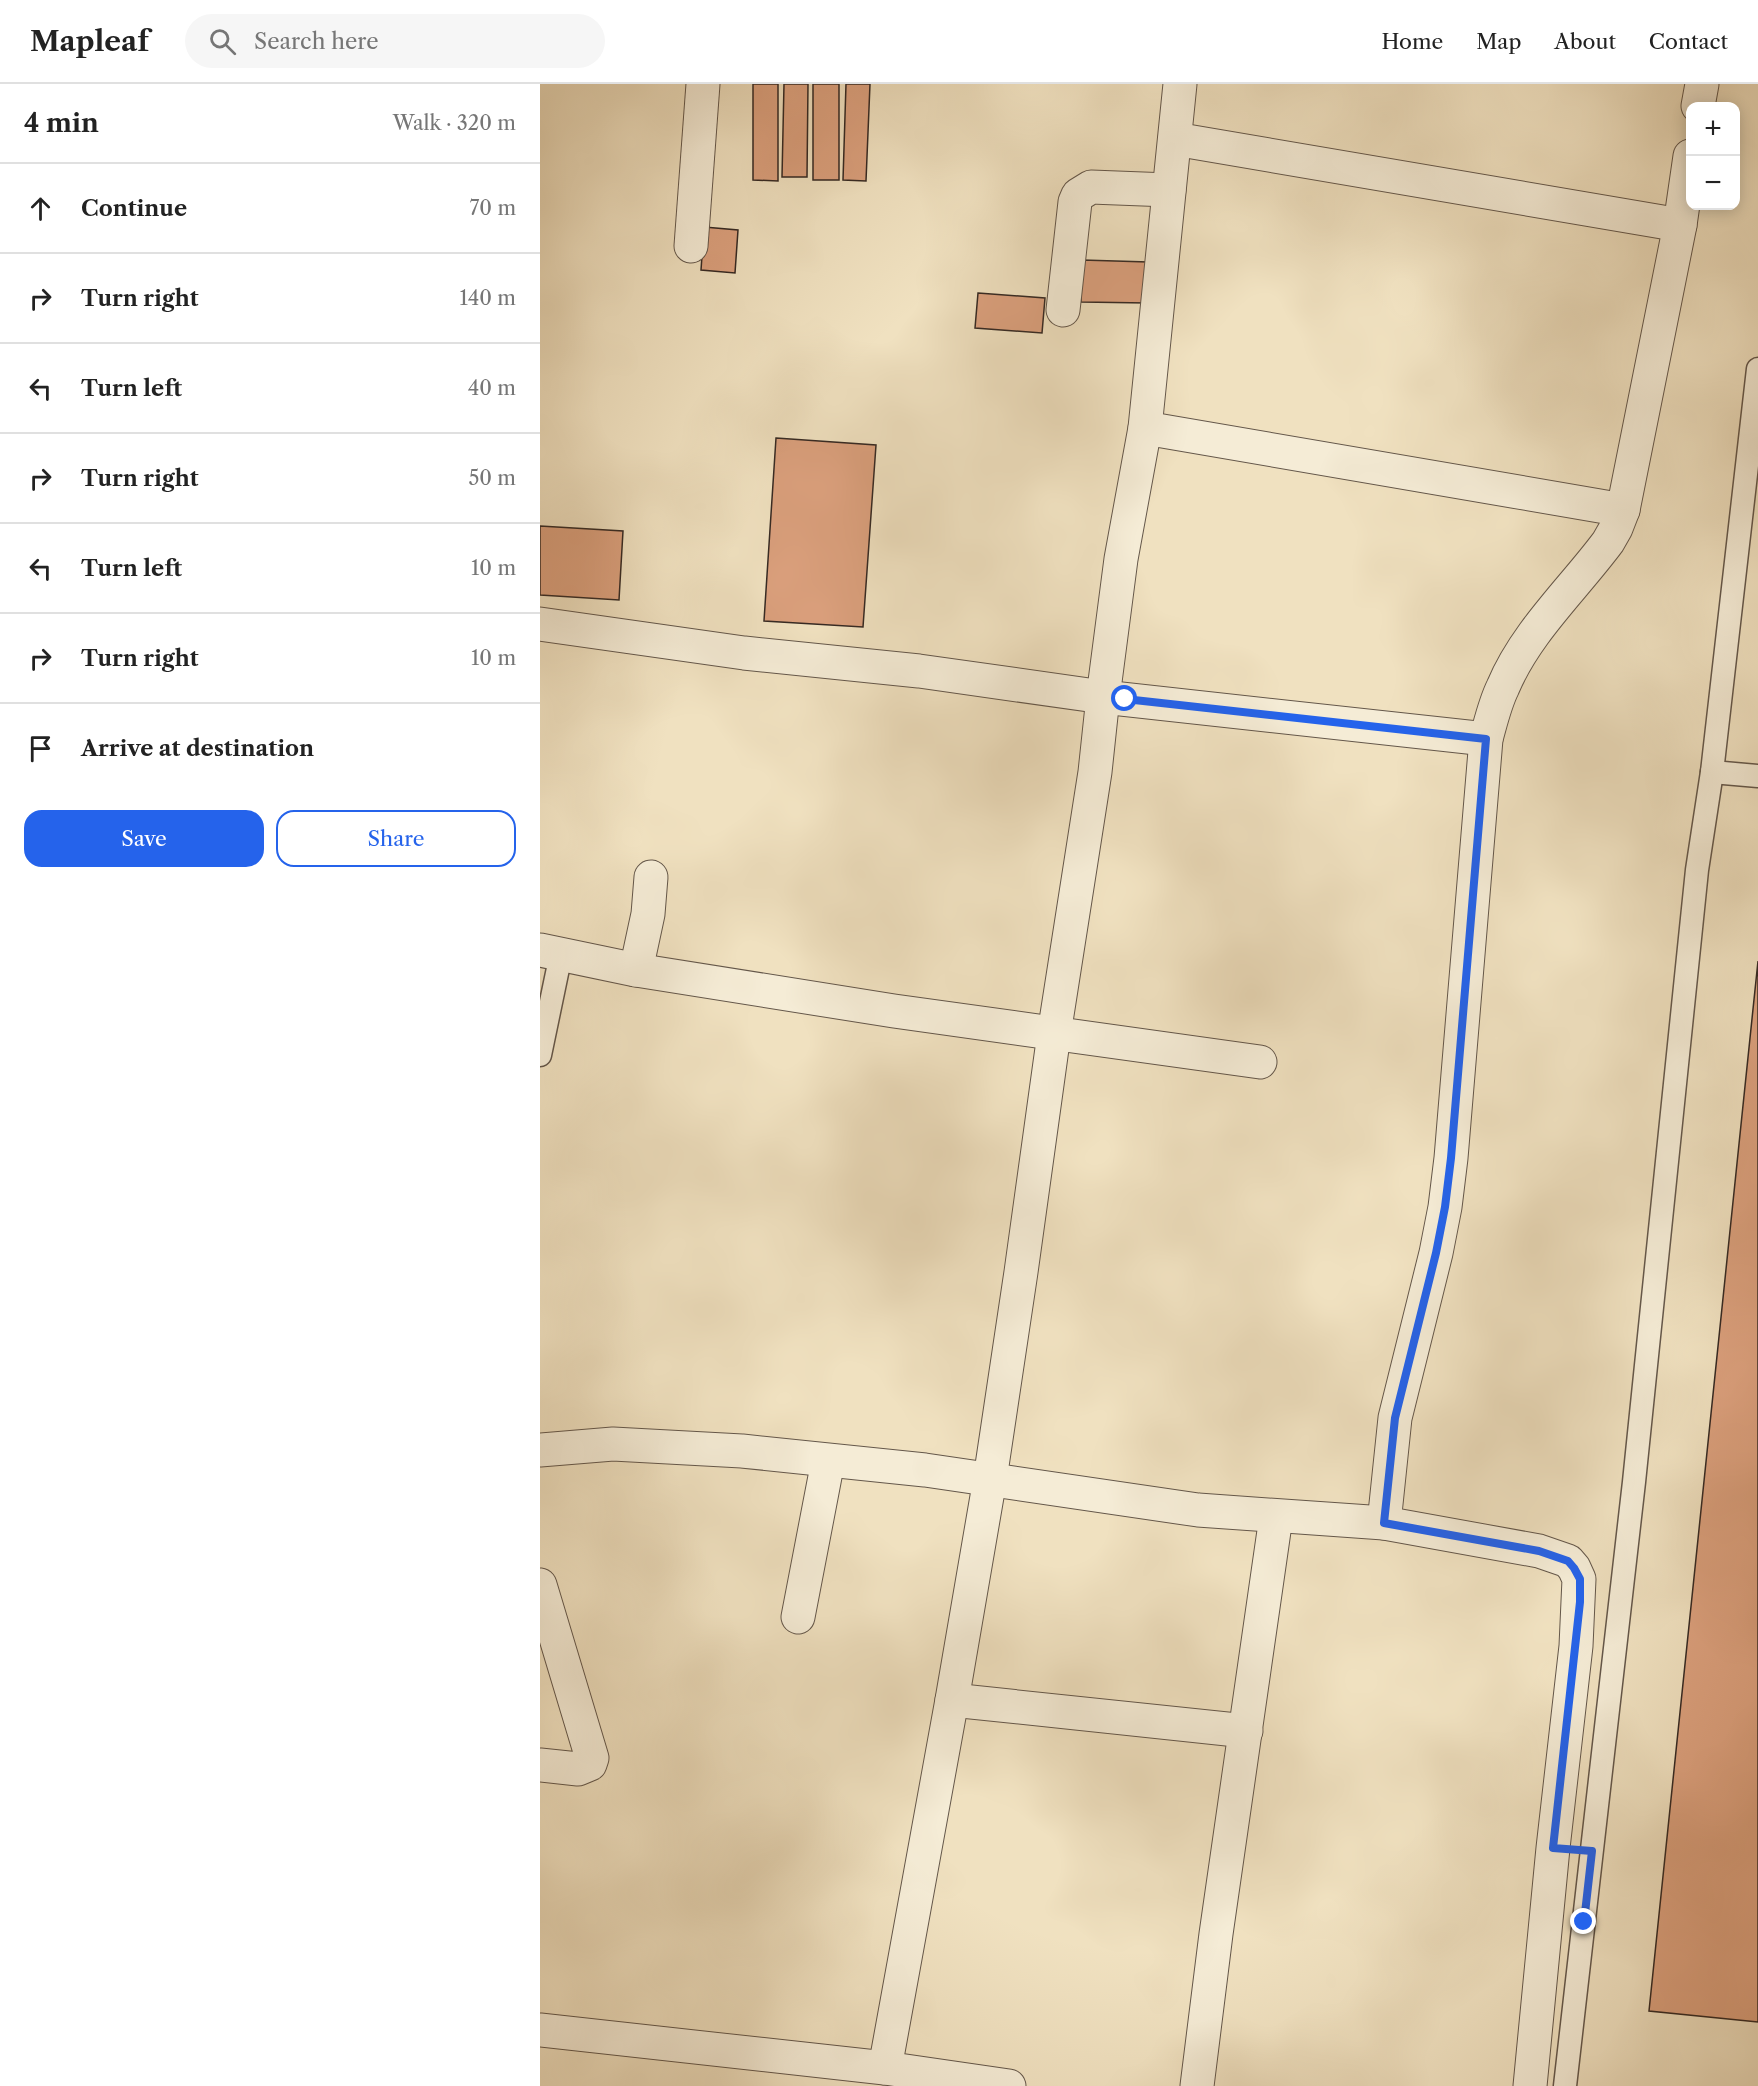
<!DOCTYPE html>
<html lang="en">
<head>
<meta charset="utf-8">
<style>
	:root { --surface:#fff; --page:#f6f6f6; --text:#222; --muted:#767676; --line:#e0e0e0; --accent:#2563eb }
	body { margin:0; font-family:"Libre Caslon Text",serif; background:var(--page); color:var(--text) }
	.controls { position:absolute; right:18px; top:18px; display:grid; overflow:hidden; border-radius:12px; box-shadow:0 3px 15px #0003 }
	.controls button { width:54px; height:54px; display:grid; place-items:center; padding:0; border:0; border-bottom:2px solid var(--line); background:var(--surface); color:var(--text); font:30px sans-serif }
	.stop { position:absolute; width:18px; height:18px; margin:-14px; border:4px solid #2563eb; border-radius:50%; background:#fff }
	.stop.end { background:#2563eb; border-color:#fff; box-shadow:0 2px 6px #0008 }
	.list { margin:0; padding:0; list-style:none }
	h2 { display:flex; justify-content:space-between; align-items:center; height:78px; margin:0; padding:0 24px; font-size:26px }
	h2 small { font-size:20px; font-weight:400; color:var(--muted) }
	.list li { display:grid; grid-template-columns:39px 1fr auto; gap:18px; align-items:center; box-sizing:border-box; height:90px; padding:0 24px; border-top:2px solid var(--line) }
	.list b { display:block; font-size:22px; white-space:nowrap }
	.list em { font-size:20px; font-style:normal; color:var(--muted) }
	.actions { display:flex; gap:12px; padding:18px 24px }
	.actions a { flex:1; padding:14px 0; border:2px solid var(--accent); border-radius:18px; text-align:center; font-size:21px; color:var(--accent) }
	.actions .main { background:var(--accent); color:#fff }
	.icon { flex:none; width:33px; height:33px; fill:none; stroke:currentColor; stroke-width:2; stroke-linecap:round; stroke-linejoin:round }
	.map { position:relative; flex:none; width:1218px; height:2002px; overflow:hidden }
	header { display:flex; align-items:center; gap:36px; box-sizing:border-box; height:84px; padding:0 30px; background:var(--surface); border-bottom:2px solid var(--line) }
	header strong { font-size:28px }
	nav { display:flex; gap:33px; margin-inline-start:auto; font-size:21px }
	.search { width:420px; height:54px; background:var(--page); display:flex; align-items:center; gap:15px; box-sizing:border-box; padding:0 21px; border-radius:33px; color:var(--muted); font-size:22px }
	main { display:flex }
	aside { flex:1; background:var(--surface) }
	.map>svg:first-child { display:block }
	.building { fill:#dba07d; stroke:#352923; stroke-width:1.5 }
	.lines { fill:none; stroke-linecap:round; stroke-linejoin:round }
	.service-casing { stroke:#64574a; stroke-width:25 }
	.minor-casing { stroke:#64574a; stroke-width:35 }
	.service { stroke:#f5ecd6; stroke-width:22 }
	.minor { stroke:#f5ecd6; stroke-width:33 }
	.route { stroke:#2563eb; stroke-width:8 }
</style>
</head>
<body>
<header>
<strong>Mapleaf</strong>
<div class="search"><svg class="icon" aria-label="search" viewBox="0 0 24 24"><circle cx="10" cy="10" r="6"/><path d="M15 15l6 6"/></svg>Search here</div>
<nav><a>Home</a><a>Map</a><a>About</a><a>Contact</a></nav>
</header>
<main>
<aside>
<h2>4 min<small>Walk · 320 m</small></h2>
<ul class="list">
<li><svg class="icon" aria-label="ahead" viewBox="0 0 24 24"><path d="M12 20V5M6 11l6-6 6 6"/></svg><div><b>Continue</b></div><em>70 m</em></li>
<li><svg class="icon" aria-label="right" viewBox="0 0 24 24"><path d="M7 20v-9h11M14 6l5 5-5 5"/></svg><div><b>Turn right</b></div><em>140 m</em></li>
<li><svg class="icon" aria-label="left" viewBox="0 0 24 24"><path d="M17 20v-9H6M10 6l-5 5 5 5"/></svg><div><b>Turn left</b></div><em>40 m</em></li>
<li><svg class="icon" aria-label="right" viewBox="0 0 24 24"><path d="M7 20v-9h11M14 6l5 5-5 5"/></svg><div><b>Turn right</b></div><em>50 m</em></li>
<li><svg class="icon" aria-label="left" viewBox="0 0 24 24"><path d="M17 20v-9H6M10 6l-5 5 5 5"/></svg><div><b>Turn left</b></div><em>10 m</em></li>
<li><svg class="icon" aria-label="right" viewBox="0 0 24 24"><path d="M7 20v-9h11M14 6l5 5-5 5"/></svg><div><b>Turn right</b></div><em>10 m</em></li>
<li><svg class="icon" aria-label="arrive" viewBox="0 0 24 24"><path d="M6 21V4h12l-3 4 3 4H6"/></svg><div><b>Arrive at destination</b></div></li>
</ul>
<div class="actions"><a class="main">Save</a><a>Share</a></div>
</aside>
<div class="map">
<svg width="1218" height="2002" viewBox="0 0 1218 2002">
	<rect width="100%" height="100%" fill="#f0e1c0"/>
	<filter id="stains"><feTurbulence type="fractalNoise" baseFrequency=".00333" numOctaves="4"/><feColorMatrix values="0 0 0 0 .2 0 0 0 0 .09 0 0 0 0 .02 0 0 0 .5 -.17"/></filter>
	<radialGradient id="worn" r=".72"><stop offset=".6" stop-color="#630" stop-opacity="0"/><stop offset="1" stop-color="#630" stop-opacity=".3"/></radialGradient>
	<g class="building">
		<path d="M213 0H238V97L213 96Z"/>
		<path d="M244 0H268L267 93H242Z"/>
		<rect x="273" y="0" width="26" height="96"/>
		<path d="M306 0H330L326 97 303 96Z"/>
		<path d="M164 143 198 146 195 189 161 186Z"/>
		<path d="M542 176 608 178 607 219 541 218Z"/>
		<path d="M438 209 505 214 502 249 435 244Z"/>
		<path d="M236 354 336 361 323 543 224 537Z"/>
		<path d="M0 442 83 447 79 516 0 511Z"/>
		<path d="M1218 877V1938L1109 1927Z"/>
	</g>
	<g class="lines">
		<g class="service-casing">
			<g id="service">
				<path d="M1172 688 1218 692"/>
				<path d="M0 971 21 870"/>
				<path d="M1025 2002 1094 1398 1157 786 1172 688 1218 285"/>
			</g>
		</g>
		<g class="minor-casing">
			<g id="minor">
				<path d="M1158 22 1162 0"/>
				<path d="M635 55 1140 141"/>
				<path d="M151 162 163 0"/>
				<path d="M523 226 535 118 538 111 551 103 629 106"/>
				<path d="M605 344 1083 426"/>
				<path d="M0 540 204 569 379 587 563 613 946 655"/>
				<path d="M0 866 96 886 354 927 720 978"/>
				<path d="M96 886 108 830 111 793"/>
				<path d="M0 1366 73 1360 202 1367 385 1386 658 1426 844 1439"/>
				<path d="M0 1501 52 1674 50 1680 38 1685 0 1681"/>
				<path d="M258 1533 288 1377"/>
				<path d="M412 1616 706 1647"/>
				<path d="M0 1946 345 1984 469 2002"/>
				<path d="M345 1984 412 1616 450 1395 481 1188 514 950 555 688 563 613 581 475 605 344 640 0"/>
				<path d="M657 2002 676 1850 736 1433"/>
				<path d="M990 2002 1013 1764 1036 1562 1039 1495 1034 1484 1028 1477 999 1467 844 1439 855 1334 896 1169 905 1123 911 1074 946 655C951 637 955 619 963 603 986 548 1033 505 1068 458L1076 444 1083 426 1140 141 1150 72"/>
			</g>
		</g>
		<use href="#service" class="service"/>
		<use href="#minor" class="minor"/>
	</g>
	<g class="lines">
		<path class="route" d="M585 615 946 655 911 1074 905 1123 896 1169 855 1334 844 1439 999 1467 1028 1477 1034 1484 1040 1495V1518L1013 1764 1052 1767 1044 1838"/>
	</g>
	<rect width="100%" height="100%" filter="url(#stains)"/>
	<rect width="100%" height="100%" fill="url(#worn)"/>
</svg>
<div class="controls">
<button>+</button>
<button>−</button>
</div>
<div class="stop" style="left:585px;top:615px"></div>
<div class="stop end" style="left:1044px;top:1838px"></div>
</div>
</main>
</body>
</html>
